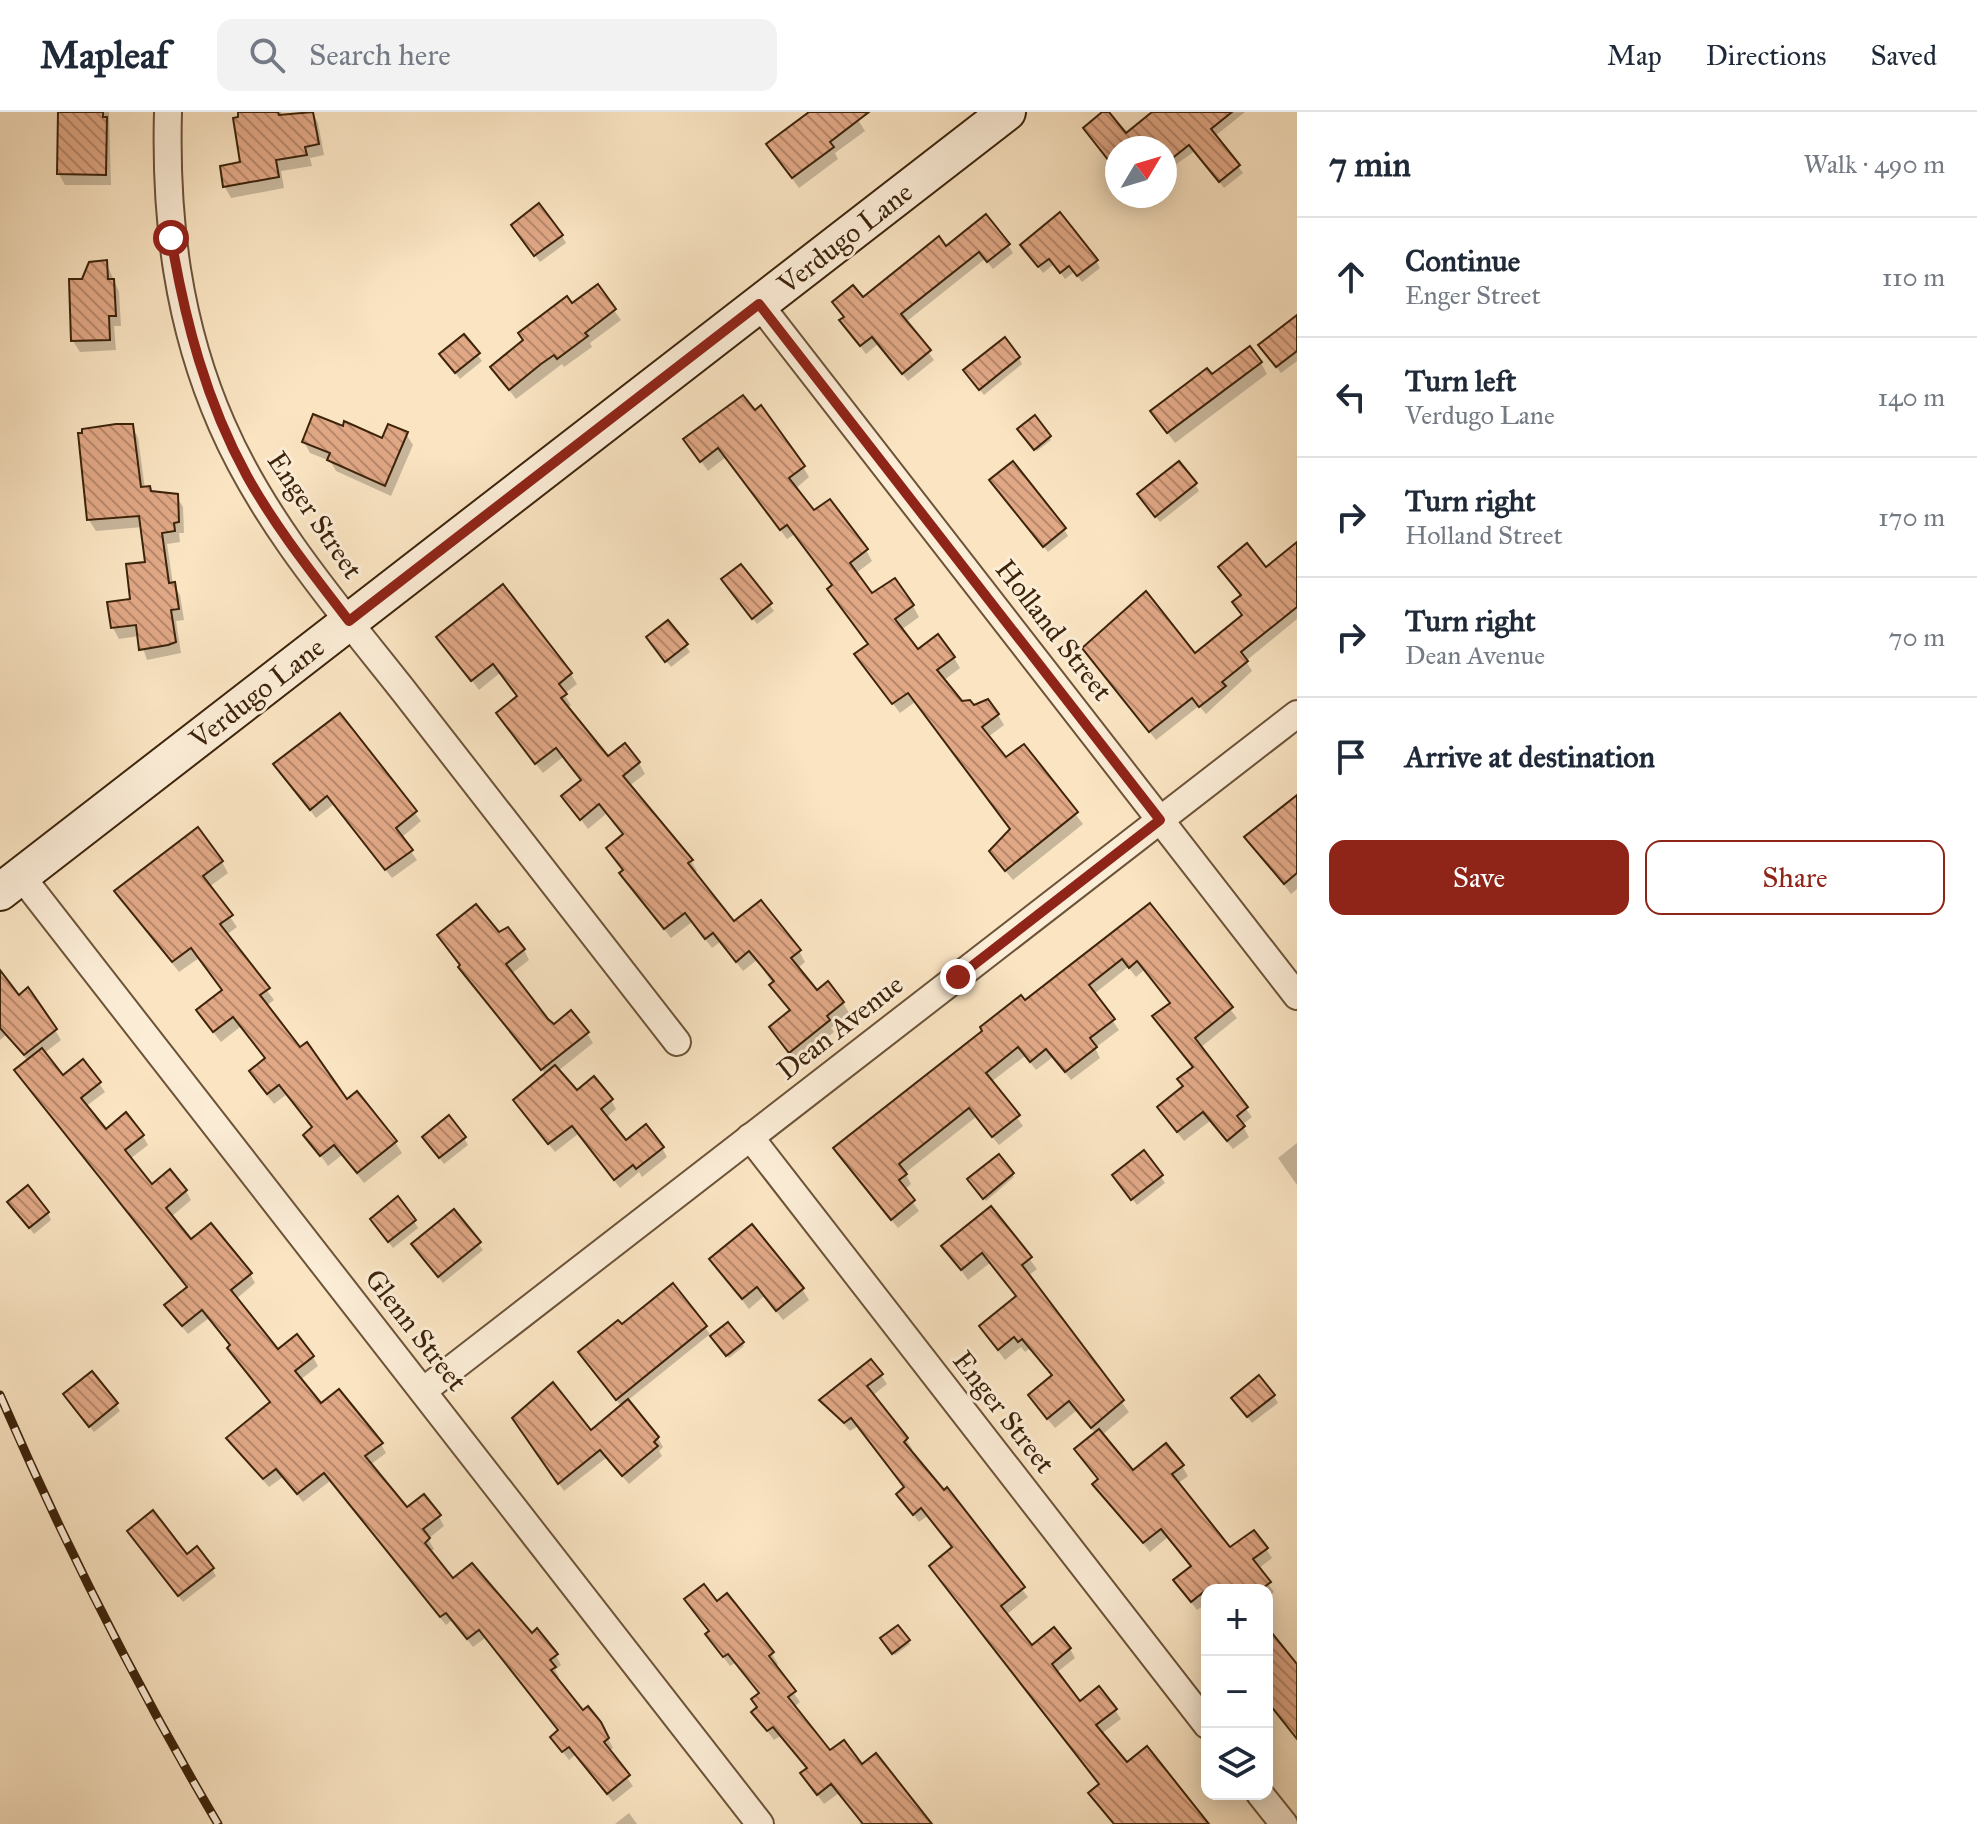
<!DOCTYPE html>
<html lang="en">
<head>
<meta charset="utf-8">
<style>
	:root { --surface:#fff; --page:#f2f2f3; --text:#1f2937; --muted:#747a83; --line:#e0e1e3; --accent:#8f2418 }
	body { margin:0; font-family:"IM FELL Great Primer",serif; background:var(--page); color:var(--text) }
	.controls { position:absolute; right:24px; bottom:24px; display:grid; overflow:hidden; border-radius:16px; box-shadow:0 4px 20px #0003 }
	.controls button { width:72px; height:72px; display:grid; place-items:center; padding:0; border:0; border-bottom:2px solid var(--line); background:var(--surface); color:var(--text); font:40px sans-serif }
	.compass { position:absolute; left:1105px; top:24px; width:72px; height:72px; border-radius:50%; background:var(--surface); box-shadow:0 4px 20px #0003; rotate:52deg }
	.stop { position:absolute; width:24px; height:24px; margin:-18px; border:6px solid #8f2418; border-radius:50%; background:#fff }
	.stop.end { background:#8f2418; border-color:#fff; box-shadow:0 2px 8px #0008 }
	.list { margin:0; padding:0; list-style:none }
	h2 { display:flex; justify-content:space-between; align-items:center; height:104px; margin:0; padding:0 32px; font-size:34px }
	h2 small { font-size:26px; font-weight:400; color:var(--muted) }
	.list li { display:grid; grid-template-columns:52px 1fr auto; gap:24px; align-items:center; box-sizing:border-box; height:120px; padding:0 32px; border-top:2px solid var(--line) }
	.list b { display:block; font-size:30px; white-space:nowrap }
	.list p { margin:0; font-size:26px; white-space:nowrap; color:var(--muted) }
	.list em { font-size:26px; font-style:normal; color:var(--muted) }
	.actions { display:flex; gap:16px; padding:24px 32px }
	.actions a { flex:1; padding:18px 0; border:2px solid var(--accent); border-radius:16px; text-align:center; font-size:28px; color:var(--accent) }
	.actions .main { background:var(--accent); color:#fff }
	.icon { flex:none; width:44px; height:44px; fill:none; stroke:currentColor; stroke-width:2; stroke-linecap:round; stroke-linejoin:round }
	.map { position:relative; flex:none; width:1297px; height:1712px; overflow:hidden }
	header { display:flex; align-items:center; gap:48px; box-sizing:border-box; height:112px; padding:0 40px; background:var(--surface); border-bottom:2px solid var(--line) }
	header strong { font-size:38px }
	nav { display:flex; gap:44px; margin-inline-start:auto; font-size:28px }
	.search { width:560px; height:72px; background:var(--page); display:flex; align-items:center; gap:20px; box-sizing:border-box; padding:0 28px; border-radius:16px; color:var(--muted); font-size:30px }
	main { display:flex }
	aside { flex:1; background:var(--surface) }
	.map>svg:first-child { display:block }
	.shadow { fill:#0003 }
	.building { fill:url(#building-back-hatch); stroke:#3c230a; stroke-width:2 }
	.lines { fill:none; stroke-linecap:round; stroke-linejoin:round }
	.street-casing { stroke:#6c5338; stroke-width:30 }
	.secondary-casing { stroke:#3c230a; stroke-width:40 }
	.street { stroke:#fcedd7; stroke-width:26 }
	.secondary { stroke:#fcedd7; stroke-width:36 }
	.rail-casing { stroke:#3c230a; stroke-width:9 }
	.rail { stroke:#fcedd7; stroke-width:6; stroke-dasharray:18; stroke-linecap:butt }
	.route { stroke:#8f2418; stroke-width:10 }
	.labels { text-anchor:middle; dominant-baseline:central; stroke-width:6; stroke-linejoin:round; paint-order:stroke }
	.street-label { font-size:28px; fill:#3c230a; stroke:#fcedd7 }
</style>
</head>
<body>
<header>
<strong>Mapleaf</strong>
<div class="search"><svg class="icon" aria-label="search" viewBox="0 0 24 24"><circle cx="10" cy="10" r="6"/><path d="M15 15l6 6"/></svg>Search here</div>
<nav><a>Map</a><a>Directions</a><a>Saved</a></nav>
</header>
<main>
<div class="map">
<svg width="1297" height="1712" viewBox="0 0 1297 1712">
	<defs>
		<pattern id="building-back-hatch" width="6" height="6" patternUnits="userSpaceOnUse" patternTransform="scale(2)"><rect width="6" height="6" fill="#e1a886"/><path d="M-1 5l2 2M0 0l6 6M5-1l2 2" fill="none" stroke="#b8886c"/></pattern>
	</defs>
	<rect width="100%" height="100%" fill="#fae4c2"/>
	<filter id="stains"><feTurbulence type="fractalNoise" baseFrequency=".0025" numOctaves="4"/><feColorMatrix values="0 0 0 0 .2 0 0 0 0 .09 0 0 0 0 .02 0 0 0 .5 -.17"/></filter>
	<radialGradient id="worn" r=".72"><stop offset=".6" stop-color="#630" stop-opacity="0"/><stop offset="1" stop-color="#630" stop-opacity=".3"/></radialGradient>
	<g class="shadow">
		<path d="M70 0H109L111 73H65L59 62Z"/>
		<path d="M240 0H281L282 5 312 0 318 11 324 43 310 46 312 54 281 59 284 76 231 86 225 75 242 52Z"/>
		<path d="M812 0H853L865 19 835 41 838 47 799 76 775 43Z"/>
		<path d="M1106 0 1125 24 1166 0H1245L1215 24 1243 61 1224 76 1195 39 1165 60V36H1117V58Z"/>
		<path d="M517 120 562 124 566 131 540 150Z"/>
		<path d="M1008 133 1013 141 993 157 985 147 906 210 934 248 908 269 878 232 866 242 841 209 863 188 946 136Z"/>
		<path d="M1026 140 1096 149 1100 156 1082 170 1074 160 1065 167 1054 152 1043 161Z"/>
		<path d="M106 150 119 180 121 214H114L116 238 80 240 73 229 83 169Z"/>
		<path d="M597 175 621 208 590 231 592 235 564 255 562 252 516 287 499 265 572 194Z"/>
		<path d="M1297 206V249L1281 261 1265 241Z"/>
		<path d="M464 225 482 249 460 267 446 249Z"/>
		<path d="M1019 246 1022 252 984 283 969 265Z"/>
		<path d="M1261 251 1267 262 1175 331 1159 310 1212 265Z"/>
		<path d="M1034 306 1051 328 1037 339 1021 320Z"/>
		<path d="M132 314 138 326 145 377 176 384 183 395 184 421H179L180 430 167 432 173 472 180 483 184 508 176 509 181 541 147 548 139 524 119 527 113 516 133 489 147 452 143 415 96 419 89 408Z"/>
		<path d="M406 322 413 333 391 384 336 359 330 349 310 341 304 330 383 329Z"/>
		<path d="M686 328 803 355 809 365 795 377 814 401 866 438 872 449 855 462 872 483 913 494 919 505 901 518 918 540 954 546 960 556 943 569 961 591 998 603 1004 613 988 625 1005 648 1023 635 1083 712 1013 768 998 750 1011 719 915 590 900 601 863 553 870 533 834 474 795 422 787 427 726 345 708 359Z"/>
		<path d="M1195 372 1199 379 1160 410 1144 390Z"/>
		<path d="M995 376 1064 417 1068 424 1048 440Z"/>
		<path d="M1297 433V507L1246 549 1252 559 1206 602 1199 594 1156 628 1089 545 1195 543 1244 504 1265 458Z"/>
		<path d="M740 454 774 499 757 512 728 474Z"/>
		<path d="M439 526 571 562 577 572 564 582 571 593 567 597 608 647 625 634 639 651 645 662 629 674 691 749 697 759 694 762 734 812 799 839 805 850 797 857 816 881 827 872 843 891 849 901 831 916 834 920 796 950 771 916 791 900 757 848 743 859 720 830 712 836 692 810 671 826 621 762 625 759 624 724 606 702 588 717 563 684 582 669 563 645 543 661 504 612 519 585 500 561 479 578Z"/>
		<path d="M652 532 686 534 690 540 671 555Z"/>
		<path d="M340 604 421 709 401 726 417 748 392 766 334 692 316 706 276 653Z"/>
		<path d="M1297 703V777L1291 782 1247 725Z"/>
		<path d="M222 750 228 761 209 775 237 815 226 823 274 888 266 894 347 990 395 1030 402 1041 364 1071 342 1043 328 1054 306 1023 314 1017 287 982 274 992 257 971 251 960 267 948 240 915 221 930 205 910 198 899 223 879 199 846 179 860 116 780Z"/>
		<path d="M1150 794 1237 906 1200 936 1252 1005 1242 1013 1249 1025 1233 1037 1210 1009 1184 1029 1165 1005 1194 957 1155 905 1171 892 1144 858 1136 865 1128 855 1094 882 1119 918 1095 936 1100 946 1071 968 1053 945 1036 958 1025 944 991 970 1023 1014 999 1033 976 1005 905 1061 911 1072 904 1078 919 1099 898 1116 841 1046 1024 891Z"/>
		<path d="M499 823 524 838 529 848 511 862 554 914 587 921 593 931 558 959 577 981 611 988 616 997 606 1006 625 1031 662 1036 667 1045 642 1065 639 1060 620 1076 578 1022 555 1040 521 998 515 989 546 963 445 833Z"/>
		<path d="M0 868 55 918 61 928 43 942 62 965 99 971 105 980 85 995 105 1020 143 1024 148 1033 130 1047 152 1074 186 1079 191 1088 171 1105 191 1130 250 1162 255 1171 236 1187 278 1240 313 1245 318 1254 300 1268 321 1294 381 1332 386 1341 370 1353 407 1398 439 1405 444 1414 428 1427 434 1437 430 1440 453 1469 531 1524 537 1519 556 1544 561 1553 555 1558 559 1565 556 1568 582 1601 605 1621 613 1636 608 1640 633 1674 613 1690 575 1643 569 1648 558 1634 560 1619 485 1526 473 1535 452 1508 446 1513 330 1369 303 1390 283 1365 269 1375 234 1335 229 1326 271 1292 209 1206 188 1222 172 1203 188 1177 22 968 28 949 6 923 0 928Z"/>
		<path d="M464 1026 468 1033 444 1052 428 1032Z"/>
		<path d="M1297 1031V1073L1278 1046Z"/>
		<path d="M1144 1041 1165 1071 1137 1093 1119 1070Z"/>
		<path d="M999 1045 1014 1065 986 1089 971 1070Z"/>
		<path d="M14 1097 48 1101 51 1108 34 1122Z"/>
		<path d="M991 1097 1037 1157 1028 1164 1129 1300 1102 1323 1133 1360 1182 1354 1188 1364 1177 1372 1230 1438 1266 1437 1272 1446 1258 1457 1274 1480 1267 1486V1478H1207V1491L1197 1498 1175 1469 1192 1455 1168 1425 1150 1440 1094 1373 1100 1368 1096 1322 1076 1299 1055 1316 1037 1294 1030 1283 1053 1265 1029 1237 1025 1240 1021 1235 1005 1248 988 1225 981 1214 1017 1186 990 1151 968 1168 944 1134Z"/>
		<path d="M454 1100 483 1138 443 1171 418 1139Z"/>
		<path d="M414 1109 418 1116 393 1136 376 1114Z"/>
		<path d="M712 1148 802 1177 809 1188 783 1208 764 1184 749 1197Z"/>
		<path d="M673 1174 710 1222 627 1289 658 1326 663 1335 659 1339 662 1344 629 1372 606 1346 564 1379 520 1316 590 1321 622 1295 584 1248Z"/>
		<path d="M714 1227 742 1231 744 1234 729 1246Z"/>
		<path d="M881 1263 887 1272 872 1284 907 1328 912 1337 909 1339 1028 1485 1006 1503 1032 1536 1070 1537 1075 1546 1056 1561 1080 1592 1115 1598 1121 1607 1101 1622 1127 1652 1205 1712H1114L1096 1691 1091 1682 1100 1673 954 1437 927 1404 919 1410 904 1391 906 1377 858 1314 850 1319 822 1288Z"/>
		<path d="M1274 1284 1278 1291 1252 1311 1237 1293Z"/>
		<path d="M69 1290 116 1292 120 1299 94 1320Z"/>
		<path d="M134 1426 187 1445 212 1457 216 1464 183 1490Z"/>
		<path d="M726 1484 772 1542 778 1552 775 1555 800 1590 793 1596 830 1641 862 1655 928 1712H859L862 1710 839 1681 824 1692 802 1662 808 1657 780 1624 774 1628 760 1610V1582L735 1551 730 1554 707 1523 717 1492Z"/>
		<path d="M897 1515 910 1532 895 1543 883 1527Z"/>
		<path d="M1267 1518 1297 1555V1628L1267 1591Z"/>
		<path d="M629 1701 637 1712H615Z"/>
	</g>
	<g class="building">
		<path d="M58 0H103V5H107L106 63 57 62Z"/>
		<path d="M238 0H278L279 3 313 0 319 32 305 35 307 43 276 48 279 65 223 75 220 54 240 50 233 6 238 5Z"/>
		<path d="M809 0H869L830 30 834 35 792 66 766 32Z"/>
		<path d="M1102 0H1109L1126 21 1152 0H1232L1211 17 1240 53 1219 70 1189 33 1165 52V36H1117V59L1083 16Z"/>
		<path d="M539 91 563 123 534 144 511 113Z"/>
		<path d="M1060 100 1098 148 1077 164 1069 154 1060 161 1049 147 1038 155 1020 133Z"/>
		<path d="M986 102 1010 132 987 150 979 140 901 202 931 238 902 262 872 225 860 234 839 208 844 205 832 190 853 173 863 185 939 124 946 134Z"/>
		<path d="M107 148 108 167H114L116 204H109L110 228 71 229 69 167H82L89 150Z"/>
		<path d="M598 172 616 197 585 221 588 224 557 247 554 243 541 252 509 278 490 255 523 228 518 221 567 184 572 191Z"/>
		<path d="M1297 203V239L1276 255 1258 233Z"/>
		<path d="M464 222 480 241 455 261 439 242Z"/>
		<path d="M1005 225 1020 245 979 278 963 258Z"/>
		<path d="M1250 234 1262 250 1167 321 1150 299 1207 256 1212 262Z"/>
		<path d="M743 283 755 298 761 293 805 354 789 366 814 398 830 387 868 437 850 451 872 481 895 466 914 493 895 507 918 537 938 522 955 545 937 558 962 589 970 588 974 593 988 587 999 602 982 615 1006 645 1024 632 1078 700 1005 759 989 739 1010 717 908 581 892 592 854 542 868 532 827 477 832 473 787 413 780 418 718 336 700 350 683 327Z"/>
		<path d="M313 302 343 314 344 309 382 326 388 312 408 320 385 374 327 348 330 341 302 330Z"/>
		<path d="M1035 303 1051 324 1034 338 1017 317Z"/>
		<path d="M116 312H133L141 375 150 374 151 379 178 382 179 410 174 411 175 419 162 421 169 471 175 470 179 497 171 498 176 530 168 533 139 538 136 513 111 516 107 490 130 487 126 452 145 450 139 404 87 408 78 321H82V317Z"/>
		<path d="M1013 349 1066 416 1043 435 989 368Z"/>
		<path d="M1179 349 1197 371 1155 405 1137 382Z"/>
		<path d="M1297 430V495L1241 540 1248 549 1222 570 1226 574 1199 595 1192 586 1149 620 1082 536 1146 479 1195 541 1242 503 1232 490 1241 483 1218 455 1247 431 1266 455Z"/>
		<path d="M741 452 772 491 752 507 721 467Z"/>
		<path d="M503 472 572 561 559 572 567 582 561 586 608 644 625 631 640 650 623 664 693 748 688 751 734 809 761 788 801 838 791 846 817 878 828 869 844 890 827 904 830 908 789 941 769 915 790 898 769 873 774 869 749 839 736 850 713 821 705 827 685 801 664 817 619 761 623 758 606 736 623 722 599 692 580 708 561 684 581 668 556 636 535 652 496 601 517 584 493 552 471 569 436 525Z"/>
		<path d="M668 508 688 532 665 550 646 525Z"/>
		<path d="M340 601 417 699 396 716 413 738 385 758 327 684 310 698 273 652Z"/>
		<path d="M1297 683V761L1284 772 1244 725Z"/>
		<path d="M198 715 223 749 203 764 233 803 220 812 270 876 260 883 300 935 307 930 347 987 357 979 397 1029 357 1061 334 1033 320 1044 303 1023 312 1015 279 973 267 982 249 959 265 946 233 905 213 920 196 898 222 878 191 836 172 850 114 779Z"/>
		<path d="M1150 791 1233 895 1195 926 1248 995 1237 1004 1245 1014 1227 1029 1203 1000 1177 1020 1157 995 1183 974 1177 967 1193 955 1152 904 1170 891 1137 849 1129 856 1122 847 1089 873 1115 907 1090 926 1097 935 1065 960 1046 937 1030 950 1018 935 986 961 1020 1003 992 1025 969 996 899 1052 907 1062 899 1068 915 1088 891 1108 833 1036 982 919 980 915 1021 883 1025 888Z"/>
		<path d="M476 792 499 820 508 815 525 837 506 852 548 907 554 912 571 898 589 920 541 958 458 855 460 853 437 823Z"/>
		<path d="M0 858 19 883 28 875 57 917 24 943 0 916Z"/>
		<path d="M42 936 63 963 83 947 101 970 81 986 106 1017 126 1000 144 1023 125 1038 152 1072 170 1057 187 1078 166 1096 191 1127 211 1111 252 1161 231 1178 278 1237 297 1222 314 1244 295 1259 321 1291 339 1277 365 1309 383 1331 365 1344 407 1395 424 1382 441 1403 423 1417 430 1426 425 1431 453 1466 472 1451 532 1521 537 1516 558 1542 550 1548 556 1555 551 1558 583 1598 588 1594 601 1610 609 1626 604 1630 630 1663 607 1682 569 1635 562 1640 550 1625 558 1618 479 1518 467 1527 446 1501 440 1505 324 1361 297 1382 276 1357 263 1367 226 1326 270 1290 227 1236 230 1233 202 1198 182 1214 164 1193 187 1175 14 958Z"/>
		<path d="M555 953 577 978 594 964 613 987 601 997 626 1028 646 1012 664 1035 636 1057 633 1053 614 1068 572 1014 548 1032 513 988Z"/>
		<path d="M449 1003 466 1025 439 1046 422 1025Z"/>
		<path d="M1144 1038 1163 1063 1131 1088 1112 1063Z"/>
		<path d="M999 1042 1014 1061 983 1087 967 1067Z"/>
		<path d="M28 1073 49 1100 29 1116 7 1090Z"/>
		<path d="M398 1084 416 1108 388 1130 370 1107Z"/>
		<path d="M991 1094 1032 1145 1022 1153 1124 1288 1091 1316 1069 1289 1047 1307 1028 1283 1052 1263 1022 1227 1018 1230 1014 1225 998 1238 979 1214 1016 1184 982 1141 961 1158 941 1134Z"/>
		<path d="M454 1097 481 1130 438 1165 411 1132Z"/>
		<path d="M752 1112 804 1176 776 1199 757 1175 742 1187 709 1147Z"/>
		<path d="M673 1171 707 1214 616 1288 578 1240 618 1208 622 1212Z"/>
		<path d="M728 1210 744 1230 726 1244 710 1224Z"/>
		<path d="M871 1247 883 1262 867 1274 908 1326 904 1330 944 1378 947 1375 1025 1475 1001 1494 1032 1533 1054 1515 1071 1536 1052 1552 1080 1589 1099 1574 1117 1597 1096 1613 1127 1650 1147 1634 1209 1712H1114L1088 1681 1099 1672 929 1454 952 1435 921 1396 913 1403 896 1382 904 1375 851 1306 844 1311 819 1288Z"/>
		<path d="M92 1259 118 1291 89 1315 63 1282Z"/>
		<path d="M1259 1263 1275 1283 1247 1305 1231 1286Z"/>
		<path d="M553 1270 591 1318 628 1287 659 1325 654 1330 658 1334 622 1364 600 1338 558 1372 512 1306Z"/>
		<path d="M1099 1317 1133 1358 1166 1331 1184 1353 1172 1362 1230 1435 1254 1418 1268 1436 1253 1447 1271 1470 1260 1478H1206L1191 1490 1173 1468 1191 1454 1161 1417 1143 1431 1092 1372 1098 1367 1074 1337Z"/>
		<path d="M153 1398 187 1442 197 1434 214 1456 178 1484 127 1419Z"/>
		<path d="M704 1472 717 1489 727 1481 774 1540 769 1544 796 1579 788 1585 830 1638 844 1628 862 1652 876 1641 932 1712H863L831 1672 817 1683 800 1661 807 1656 773 1615 767 1619 751 1600 757 1595 751 1587 759 1581 728 1542 723 1545 705 1522 709 1519 684 1487Z"/>
		<path d="M898 1513 910 1528 892 1542 880 1526Z"/>
		<path d="M1267 1515 1297 1552V1627L1267 1589Z"/>
	</g>
	<g class="lines">
		<g class="street-casing">
			<g id="street">
				<path d="M168 0C165 108 178 213 222 313 265 412 339 497 406 582 496 698 587 814 677 930"/>
				<path d="M759 192 1297 884"/>
				<path d="M21 764 760 1712"/>
				<path d="M750 1025 1207 1613"/>
				<path d="M423 1279 1297 602"/>
				<path d="M1260 1682 1284 1712"/>
			</g>
		</g>
		<g class="secondary-casing">
			<path id="secondary" d="M0 780 1007 0"/>
		</g>
		<use href="#street" class="street"/>
		<use href="#secondary" class="secondary"/>
		<g class="rail-casing">
			<path id="rail" d="M0 1283C64 1431 136 1573 218 1712"/>
		</g>
		<use href="#rail" class="rail"/>
	</g>
	<g class="lines">
		<path class="route" d="M171 126C185 209 206 289 247 364 276 416 313 462 349 509L759 192 1160 708 958 865"/>
	</g>
	<g class="labels">
		<g class="street-label">
			<text transform="translate(845 126) rotate(-38)">Verdugo Lane</text>
			<text transform="translate(315 403) rotate(56)">Enger Street</text>
			<text transform="translate(1054 518) rotate(52)">Holland Street</text>
			<text transform="translate(257 581) rotate(-38)">Verdugo Lane</text>
			<text transform="translate(840 915) rotate(-38)">Dean Avenue</text>
			<text transform="translate(416 1218) rotate(52)">Glenn Street</text>
			<text transform="translate(1004 1300) rotate(52)">Enger Street</text>
		</g>
	</g>
	<rect width="100%" height="100%" filter="url(#stains)"/>
	<rect width="100%" height="100%" fill="url(#worn)"/>
</svg>
<div class="controls">
<button>+</button>
<button>−</button>
<button><svg class="icon" aria-label="layers" viewBox="0 0 24 24"><path d="M12 4l9 5-9 5-9-5zM3 14l9 5 9-5"/></svg></button>
</div>
<svg class="compass" viewBox="-18 -18 36 36"><path d="M0-13l5 13h-10z" fill="#e53935"/><path d="M0 13l5-13h-10z" fill="#747a83"/></svg>
<div class="stop" style="left:171px;top:126px"></div>
<div class="stop end" style="left:958px;top:865px"></div>
</div>
<aside>
<h2>7 min<small>Walk · 490 m</small></h2>
<ul class="list">
<li><svg class="icon" aria-label="ahead" viewBox="0 0 24 24"><path d="M12 20V5M6 11l6-6 6 6"/></svg><div><b>Continue</b><p>Enger Street</p></div><em>110 m</em></li>
<li><svg class="icon" aria-label="left" viewBox="0 0 24 24"><path d="M17 20v-9H6M10 6l-5 5 5 5"/></svg><div><b>Turn left</b><p>Verdugo Lane</p></div><em>140 m</em></li>
<li><svg class="icon" aria-label="right" viewBox="0 0 24 24"><path d="M7 20v-9h11M14 6l5 5-5 5"/></svg><div><b>Turn right</b><p>Holland Street</p></div><em>170 m</em></li>
<li><svg class="icon" aria-label="right" viewBox="0 0 24 24"><path d="M7 20v-9h11M14 6l5 5-5 5"/></svg><div><b>Turn right</b><p>Dean Avenue</p></div><em>70 m</em></li>
<li><svg class="icon" aria-label="arrive" viewBox="0 0 24 24"><path d="M6 21V4h12l-3 4 3 4H6"/></svg><div><b>Arrive at destination</b></div></li>
</ul>
<div class="actions"><a class="main">Save</a><a>Share</a></div>
</aside>
</main>
</body>
</html>
